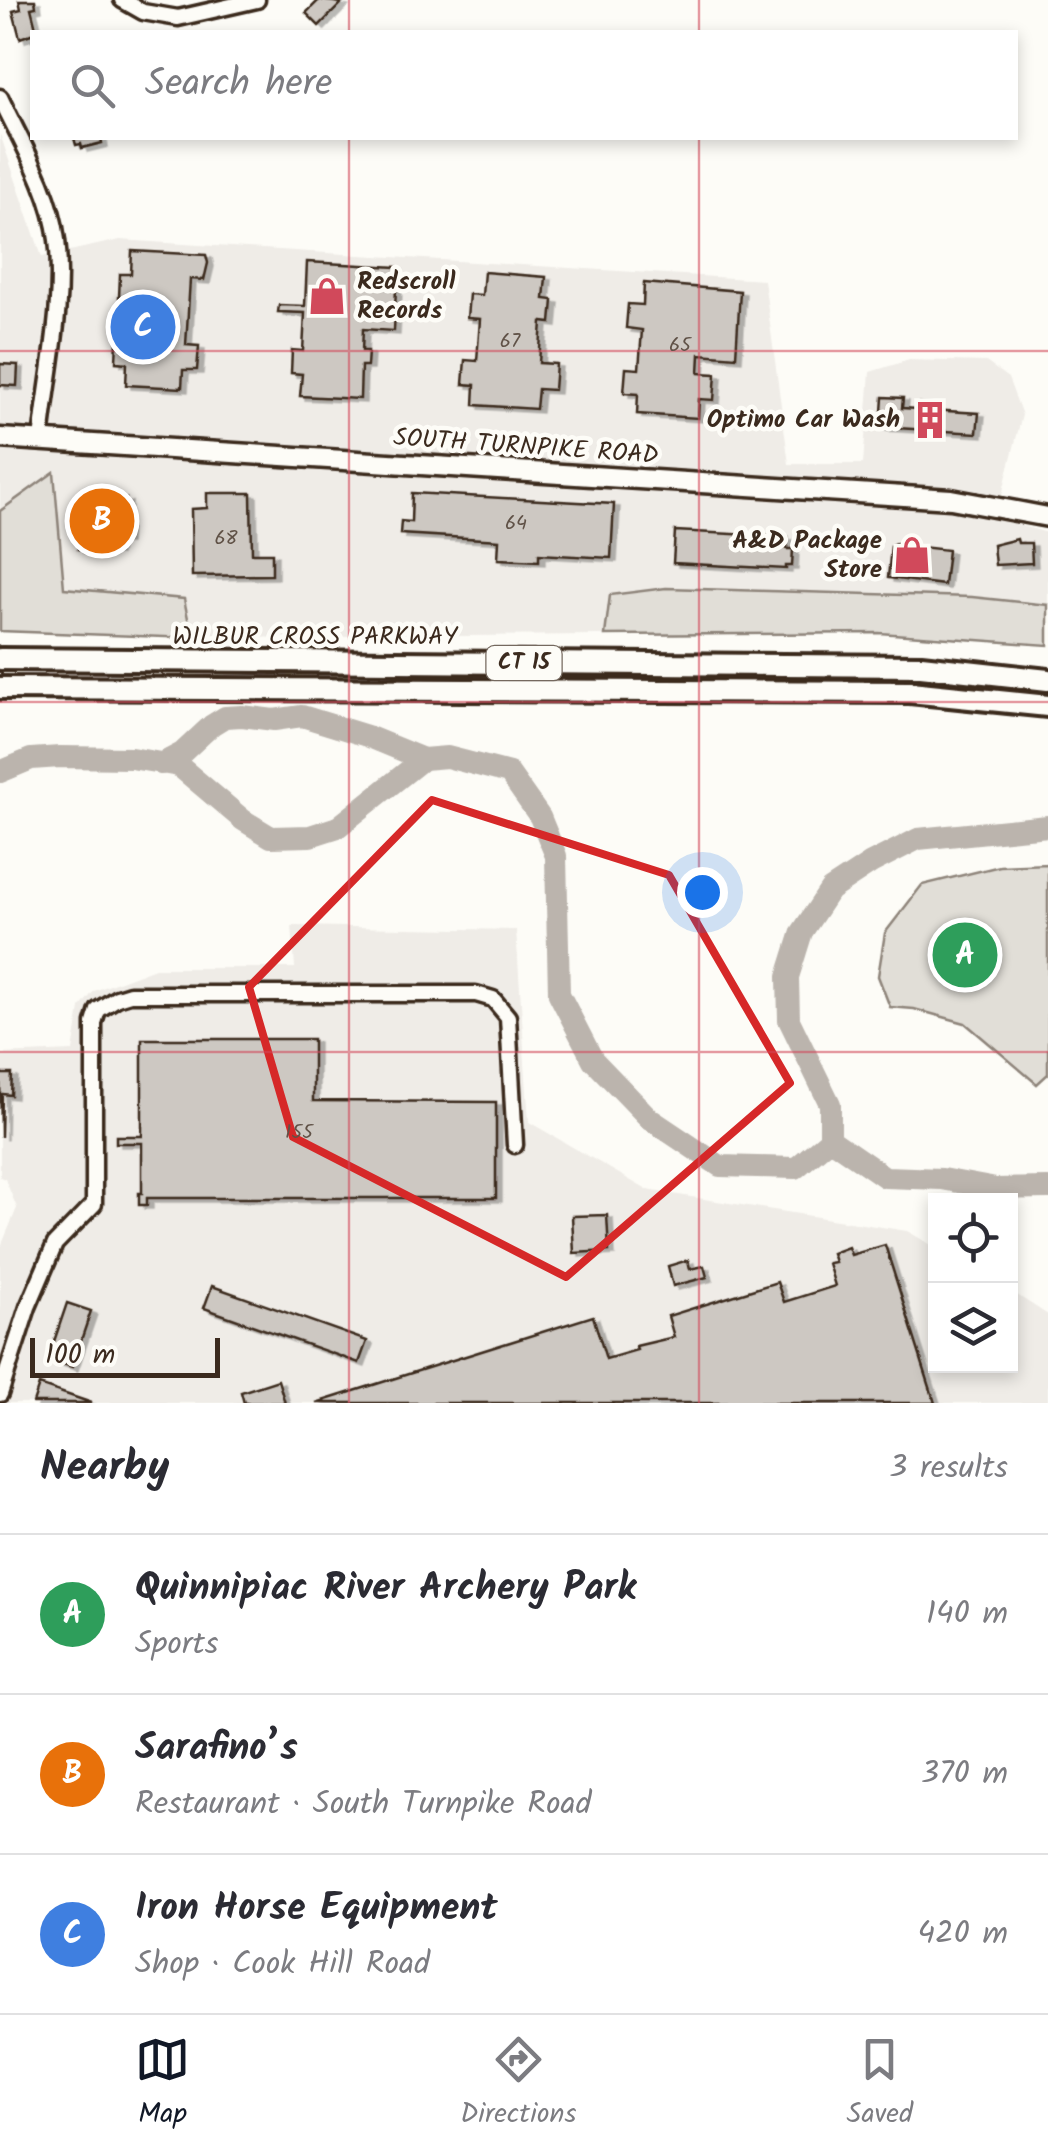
<!DOCTYPE html>
<html lang="en">
<head>
<meta charset="utf-8">
<style>
	:root { --surface:#fff; --page:#f2f2f3; --text:#2b2b33; --muted:#7c7c81; --line:#e1e1e2; --accent:#111827 }
	body { margin:0; font-family:Kalam,sans-serif; background:var(--page); color:var(--text) }
	.controls { position:absolute; right:30px; bottom:30px; display:grid; overflow:hidden; border-radius:0px; box-shadow:0 5px 15px #0003 }
	.controls button { width:90px; height:90px; display:grid; place-items:center; padding:0; border:0; border-bottom:2px solid var(--line); background:var(--surface); color:var(--text); font:50px sans-serif }
	.scale { position:absolute; left:30px; bottom:25px; width:190px; box-sizing:border-box; padding-left:10px; border:5px solid #3b2a1e; border-top:0; font-size:28px; line-height:35px; white-space:nowrap; color:#3b2a1e; -webkit-text-stroke:8px #fdfcf7; paint-order:stroke }
	.you { position:absolute; left:702px; top:892px; width:35px; height:35px; margin:-25px; border:8px solid #fff; border-radius:50%; background:#1a73e8; box-shadow:0 0 0 15px #1a73e833 }
	.badge { display:grid; place-items:center; width:65px; height:65px; border-radius:50%; background:var(--accent); color:#fff; font-size:32px; font-weight:700 }
	.pin { position:absolute; translate:-50% -50%; border:5px solid #fff; box-shadow:0 2px 10px #0006 }
	.list { margin:0; padding:0; list-style:none }
	h2 { display:flex; justify-content:space-between; align-items:center; height:130px; margin:0; padding:0 40px; font-size:42px }
	h2 small { font-size:32px; font-weight:400; color:var(--muted) }
	.list li { display:grid; grid-template-columns:65px 1fr auto; gap:30px; align-items:center; box-sizing:border-box; height:160px; padding:0 40px; border-top:2px solid var(--line) }
	.list b { display:block; font-size:38px; white-space:nowrap }
	.list p { margin:0; font-size:32px; white-space:nowrap; color:var(--muted) }
	.list em { font-size:32px; font-style:normal; color:var(--muted) }
	.icon { flex:none; width:55px; height:55px; fill:none; stroke:currentColor; stroke-width:2; stroke-linecap:round; stroke-linejoin:round }
	.map { position:relative; flex:none; width:1048px; height:1403px; overflow:hidden }
	.search { position:absolute; background:var(--surface); box-shadow:0 5px 15px #0003; left:30px; right:30px; top:30px; height:110px; display:flex; align-items:center; gap:25px; box-sizing:border-box; padding:0 35px; border-radius:0px; color:var(--muted); font-size:38px }
	.sheet { height:610px; background:var(--surface) }
	nav { display:flex; justify-content:space-around; align-items:center; box-sizing:border-box; height:140px; border-top:2px solid var(--line); background:var(--surface); font-size:28px; color:var(--muted) }
	nav a { display:grid; justify-items:center; gap:5px }
	nav .on { color:var(--accent) }
	.map>svg:first-child { display:block }
	.built { fill:#efece7 }
	.green { fill:#e1ded7; stroke:#8e847a; stroke-width:2.5 }
	.lines { fill:none; stroke-linecap:round; stroke-linejoin:round }
	.river { stroke:#bbb4ad; stroke-width:22 }
	.building { fill:#cdc8c2; stroke:#3b2a1e; stroke-width:2.5; filter:url(#shadow) }
	.minor-casing { stroke:#3b2a1e; stroke-width:21 }
	.major-casing { stroke:#3b2a1e; stroke-width:25 }
	.highway-casing { stroke:#3b2a1e; stroke-width:28 }
	.minor { stroke:#fdfcf7; stroke-width:14 }
	.major { stroke:#fdfcf7; stroke-width:18 }
	.highway { stroke:#fdfcf7; stroke-width:20 }
	.marked { fill:none; stroke:#d62828; stroke-width:8; stroke-linejoin:round }
	.grid { fill:none; stroke:#d1495b; stroke-width:2.5; stroke-opacity:0.55 }
	.labels { text-anchor:middle; dominant-baseline:central; stroke-width:9; stroke-linejoin:round; paint-order:stroke }
	.number-label { font-size:20px; fill:#605247 }
	.shield { fill:#fdfcf7; stroke:#75695f; stroke-width:2.5 }
	.shield-label { font-size:22px; font-weight:bold; fill:#3b2a1e }
	.poi-label { font-size:25px; font-weight:bold; fill:#3b2a1e; stroke:#fdfcf7; text-anchor:end }
	.street-label { font-size:25px; fill:#3b2a1e; stroke:#fdfcf7 }
</style>
</head>
<body>
<div class="map">
<svg width="1048" height="1403" viewBox="0 0 1048 1403">
	<defs>
		<filter id="shadow"><feDropShadow dx="5.5" dy="3.5" stdDeviation="0" flood-color="#0004"/></filter>
	</defs>
	<rect width="100%" height="100%" fill="#fdfcf7"/>
	<filter id="ink" filterUnits="userSpaceOnUse"><feTurbulence type="fractalNoise" baseFrequency=".01" numOctaves="2"/><feDisplacementMap in="SourceGraphic" scale="20" xChannelSelector="R" yChannelSelector="G"/><feConvolveMatrix kernelMatrix="1 2 1 2 8 2 1 2 1" color-interpolation-filters="sRGB"/></filter>
	<g filter="url(#ink)">
		<g class="built">
			<path d="M0 134 42 257 120 240 764 280 789 464H863L870 372 909 360 986 362 1008 378 1022 415 996 519 1048 533V605L972 597 666 588 610 595 605 635 192 638 183 599 64 588 54 473 0 511Z"/>
			<path d="M292 926 516 930 529 1122 647 1190 907 1231 935 1247 936 1366H1010L1011 1291 1048 1315V1403H0V1249L17 1208 5 1179 0 1177V1054L73 1051 80 1008 94 991 155 968H295Z"/>
		</g>
		<g class="green">
			<path d="M54 472 64 588 184 599 192 638 0 631V511Z"/>
			<path d="M666 588 972 597 1048 605V645L879 633 605 635 610 595Z"/>
			<path d="M1048 864V1074L1037 1084 965 1023 914 1009 890 1007 878 976 885 933 922 885 1000 866Z"/>
		</g>
		<g class="lines">
			<g class="river">
				<path d="M161 764 182 753 212 725 225 717 242 716 274 720 302 716 367 736 423 759"/>
				<path d="M0 772 31 759 60 757 131 758 179 766 243 820 271 837 310 836 338 827 423 759 447 757 509 773 540 817 556 856 559 994 593 1060 650 1119 720 1166 796 1168 830 1139V1104L789 1020 788 977 802 932 830 890 871 863 918 839 1048 826"/>
				<path d="M830 1139 885 1177 942 1179 996 1189 1048 1188"/>
			</g>
		</g>
		<g class="building">
			<path d="M19 0H35L36 7 31 8 37 32 20 38 13 11 21 9Z"/>
			<path d="M319 0 342 3 319 26 306 13Z"/>
			<path d="M74 138H101L102 143 82 148 81 144 76 145Z"/>
			<path d="M132 251 206 255 208 263 204 280 190 279 186 345 199 346 197 370H183L182 388 126 385 127 363 116 362 117 340H127L130 298H119L120 274H131Z"/>
			<path d="M307 262 397 267 394 331 363 329 362 351H368L367 366H361L360 399 300 396 302 374 291 373 292 350 303 351 305 313 278 312 279 305 305 306Z"/>
			<path d="M484 272 546 277 544 299 553 300 551 323 542 322 539 363 556 364 554 390 538 389 536 409 474 405 475 385 463 384 465 360 477 361 480 319 467 318 469 294 482 295Z"/>
			<path d="M644 283 740 291 736 357 700 354 699 373 716 374 714 400 699 399 698 418 637 414 638 394 624 393 626 368 639 369 642 330 626 328 628 304 643 305Z"/>
			<path d="M0 364 18 365 17 386 0 385Z"/>
			<path d="M883 397 903 398 902 408 918 409 919 403 931 404V410L979 413 977 433 881 427Z"/>
			<path d="M81 489 107 490 116 502 126 499 124 540H116L115 551 78 549Z"/>
			<path d="M207 493H251L252 553H272V575L192 576 191 509 207 508Z"/>
			<path d="M412 493 614 504 611 558 539 554V561L498 559 499 540 400 534 401 521 411 522Z"/>
			<path d="M675 531 788 537 787 549H793L792 566H786V569L673 563Z"/>
			<path d="M1017 539 1018 543H1031L1032 563 995 565 993 545Z"/>
			<path d="M895 544 948 550 944 585 888 578 891 546Z"/>
			<path d="M142 1039H313V1101L496 1102V1198H147V1205H139V1193H142V1143H116V1136H142Z"/>
			<path d="M0 1074H12L11 1095 2 1094 1 1137Z"/>
			<path d="M607 1215 609 1251 574 1253 572 1216Z"/>
			<path d="M885 1245 935 1403H316L593 1316 606 1359 637 1350 636 1346 674 1337 668 1316 777 1282 784 1302 835 1286 828 1263 835 1262 832 1253 848 1247 851 1255Z"/>
			<path d="M688 1260 690 1269 704 1266 707 1277 673 1286 668 1266Z"/>
			<path d="M212 1286 367 1341 359 1363 204 1308Z"/>
			<path d="M67 1303 91 1311 72 1367 48 1359Z"/>
			<path d="M278 1380 285 1403H244L241 1392Z"/>
			<path d="M39 1385 92 1403H33Z"/>
		</g>
		<g class="lines">
			<g class="minor-casing">
				<g id="minor">
					<path d="M122 0 143 12 178 18 257 0"/>
					<path d="M0 97C21 142 51 190 57 240 65 303 47 378 41 441"/>
					<path d="M0 1394 28 1307 55 1244 94 1204V1023L98 1010 117 998 130 994H476L493 999 508 1017 515 1145"/>
				</g>
			</g>
			<g class="major-casing">
				<path id="major" d="M0 438 951 499 1048 517"/>
			</g>
			<g class="highway-casing">
				<g id="highway">
					<path d="M0 659 921 666 1048 680"/>
					<path d="M0 688 910 692 1048 706"/>
				</g>
			</g>
			<use href="#minor" class="minor"/>
			<use href="#major" class="major"/>
			<use href="#highway" class="highway"/>
		</g>
	</g>
	<path class="marked" d="M432 800 669 875 790 1083 566 1277 293 1137 249 987Z"/>
	<path class="grid" d="M349 0V32M699 0V32M349 138V1403M699 138V1403M0 351H1048M0 702H1048M0 1052H1048"/>
	<defs>
		<g id="shop-bare" transform="scale(3)"><path d="M-5-2.5h2.3a2.7 3.5 0 0 1 5.4 0H5L5.5 6h-11ZM-1.5-2.5h3a1.5 2.3 0 0 0-3 0Z" fill="#d1495b" stroke="#fdfcf7" stroke-width="2.5" paint-order="stroke"/></g>
		<g id="building-bare" transform="scale(3)"><path d="M-4-6H4V6H1V3H-1V6H-4ZM-2.5-4.3h1.7v1.8h-1.7ZM.8-4.3h1.7v1.8H.8ZM-2.5-1h1.7V.8h-1.7ZM.8-1h1.7V.8H.8Z" fill="#d1495b" stroke="#fdfcf7" stroke-width="2.5" paint-order="stroke"/></g>
	</defs>
	<g fill-rule="evenodd">
		<use href="#shop-bare" x="327" y="296"/>
		<use href="#building-bare" x="930" y="420"/>
		<use href="#shop-bare" x="912" y="555"/>
	</g>
	<g class="labels">
		<g class="number-label">
			<text x="510" y="342">67</text>
			<text x="680" y="346">65</text>
			<text x="516" y="524">64</text>
			<text x="226" y="539">68</text>
			<text x="299" y="1133">155</text>
		</g>
		<rect class="shield" x="486.5" y="646" width="75" height="34" rx="8"/>
		<g class="shield-label">
			<text x="524" y="663">CT 15</text>
		</g>
		<g class="poi-label">
			<text x="357" y="282" text-anchor="start">Redscroll<tspan x="357" dy="29">Records</tspan></text>
			<text x="900" y="420">Optimo Car Wash</text>
			<text x="882" y="541">A&amp;D Package<tspan x="882" dy="29">Store</tspan></text>
		</g>
		<g class="street-label">
			<text transform="translate(526 447) rotate(4)">SOUTH TURNPIKE ROAD</text>
			<text x="315" y="637">WILBUR CROSS PARKWAY</text>
		</g>
	</g>
</svg>
<div class="controls">
<button><svg class="icon" aria-label="locate" viewBox="0 0 24 24"><circle cx="12" cy="12" r="6"/><path d="M12 2v4M12 18v4M2 12h4M18 12h4"/></svg></button>
<button><svg class="icon" aria-label="layers" viewBox="0 0 24 24"><path d="M12 4l9 5-9 5-9-5zM3 14l9 5 9-5"/></svg></button>
</div>
<div class="scale">100 m</div>
<div class="you"></div>
<div class="pin badge" style="left:965px;top:955px;background:#2e9e5b">A</div>
<div class="pin badge" style="left:102px;top:521px;background:#e8710a">B</div>
<div class="pin badge" style="left:143px;top:327px;background:#3f7fe0">C</div>
<div class="search"><svg class="icon" aria-label="search" viewBox="0 0 24 24"><circle cx="10" cy="10" r="6"/><path d="M15 15l6 6"/></svg>Search here</div>
</div>
<section class="sheet">
<h2>Nearby<small>3 results</small></h2>
<ul class="list">
<li><span class="badge" style="background:#2e9e5b">A</span><div><b>Quinnipiac River Archery Park</b><p>Sports</p></div><em>140 m</em></li>
<li><span class="badge" style="background:#e8710a">B</span><div><b>Sarafino’s</b><p>Restaurant · South Turnpike Road</p></div><em>370 m</em></li>
<li><span class="badge" style="background:#3f7fe0">C</span><div><b>Iron Horse Equipment</b><p>Shop · Cook Hill Road</p></div><em>420 m</em></li>
</ul>
</section>
<nav>
<a class="on"><svg class="icon" aria-label="map" viewBox="0 0 24 24"><path d="M3 6l6-2 6 2 6-2v14l-6 2-6-2-6 2zM9 4v14M15 6v14"/></svg>Map</a>
<a><svg class="icon" aria-label="directions" viewBox="0 0 24 24"><path d="M12 3l9 9-9 9-9-9zM9 14v-3h6M13 9l2 2-2 2"/></svg>Directions</a>
<a><svg class="icon" aria-label="saved" viewBox="0 0 24 24"><path d="M7 4h10v16l-5-4-5 4z"/></svg>Saved</a>
</nav>
</body>
</html>
